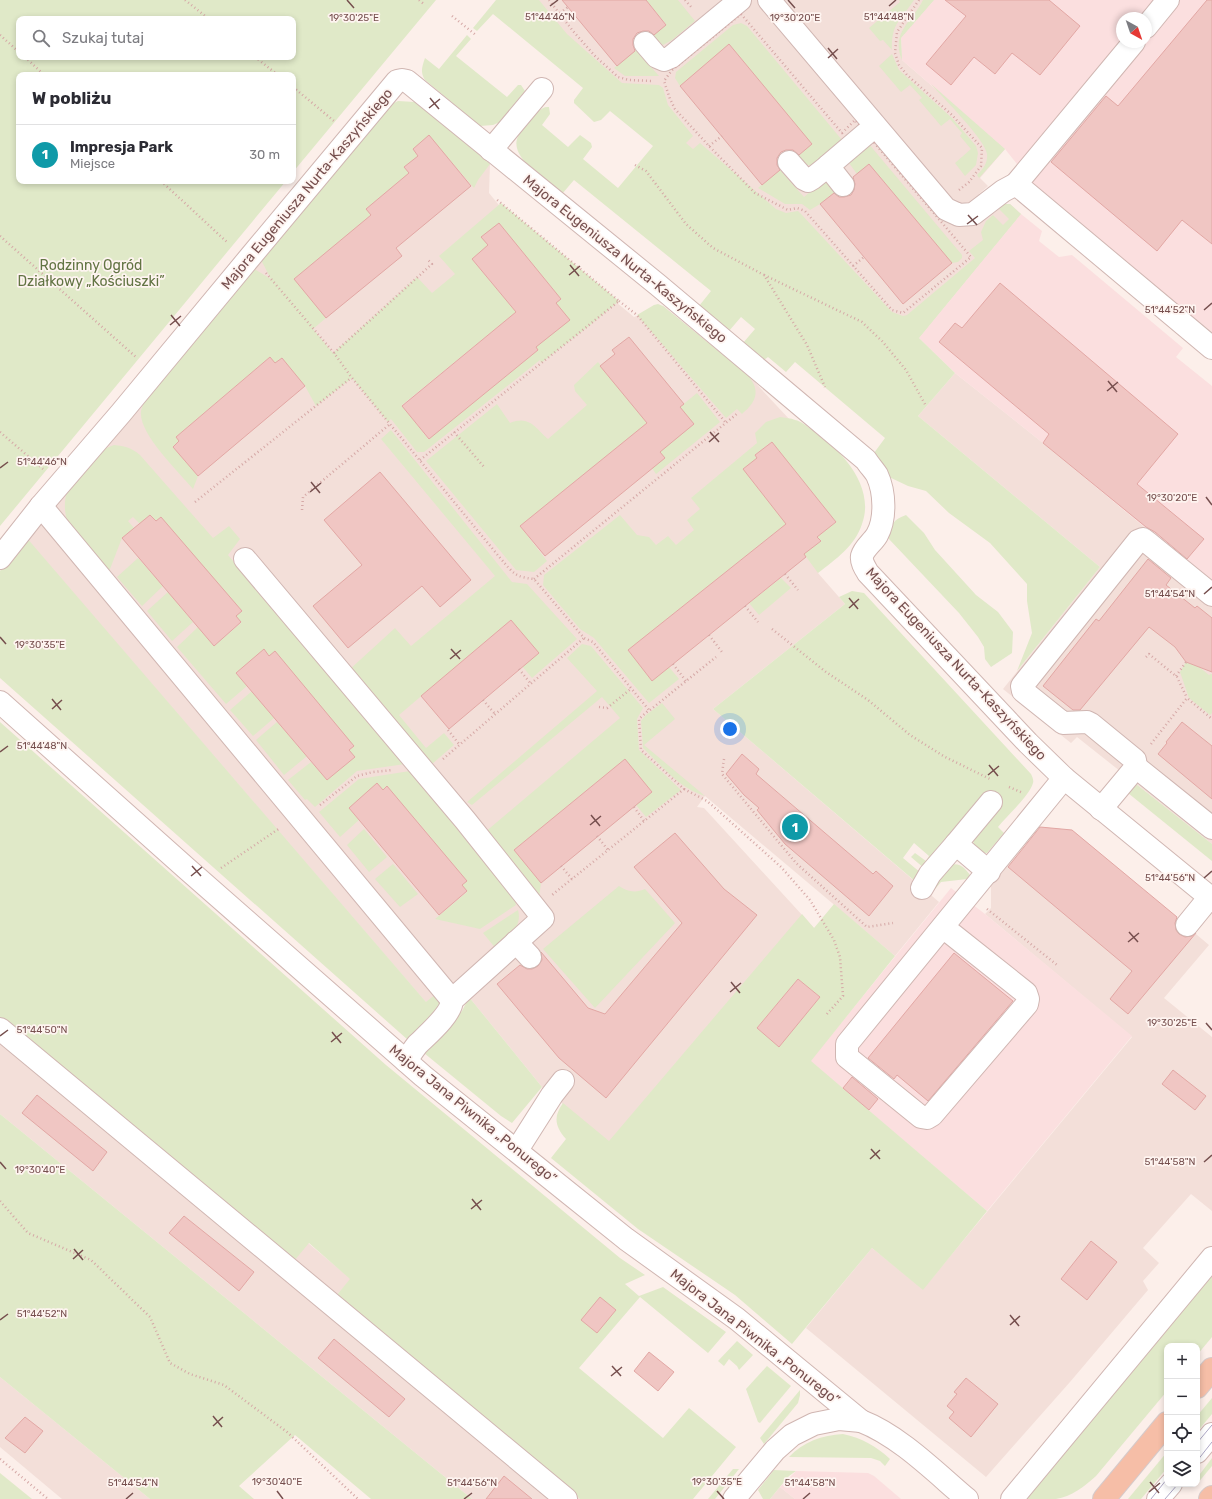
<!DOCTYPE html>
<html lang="pl">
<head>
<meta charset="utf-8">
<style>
	:root { --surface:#fff; --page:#f7f7f7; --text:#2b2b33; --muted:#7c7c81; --line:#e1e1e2; --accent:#b45309 }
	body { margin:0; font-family:Rubik,sans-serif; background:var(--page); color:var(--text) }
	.controls { position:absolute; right:12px; bottom:12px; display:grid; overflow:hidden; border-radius:8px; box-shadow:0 2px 6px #0003 }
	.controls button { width:36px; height:36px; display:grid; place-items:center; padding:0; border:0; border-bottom:1px solid var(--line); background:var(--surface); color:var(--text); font:20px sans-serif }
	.compass { position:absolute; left:1116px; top:12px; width:36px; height:36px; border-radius:50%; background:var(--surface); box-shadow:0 2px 6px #0003; rotate:140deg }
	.you { position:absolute; left:730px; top:729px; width:14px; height:14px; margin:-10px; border:3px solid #fff; border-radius:50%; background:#1a73e8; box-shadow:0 0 0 6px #1a73e833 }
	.badge { display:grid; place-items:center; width:26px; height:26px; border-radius:50%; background:var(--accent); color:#fff; font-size:13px; font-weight:700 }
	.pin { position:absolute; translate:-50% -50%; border:2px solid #fff; box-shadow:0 1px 4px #0006 }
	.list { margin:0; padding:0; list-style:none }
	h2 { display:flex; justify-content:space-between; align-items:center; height:52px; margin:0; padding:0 16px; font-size:17px }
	h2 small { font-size:13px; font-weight:400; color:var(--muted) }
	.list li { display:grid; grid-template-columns:26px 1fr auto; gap:12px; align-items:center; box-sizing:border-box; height:60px; padding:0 16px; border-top:1px solid var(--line) }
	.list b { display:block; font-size:15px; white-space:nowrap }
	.list p { margin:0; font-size:13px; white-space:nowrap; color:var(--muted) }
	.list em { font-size:13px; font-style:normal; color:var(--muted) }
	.icon { flex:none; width:22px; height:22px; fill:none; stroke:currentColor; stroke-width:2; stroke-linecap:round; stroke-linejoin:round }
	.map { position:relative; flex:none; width:1212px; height:1499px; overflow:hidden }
	.search { position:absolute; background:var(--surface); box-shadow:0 2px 6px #0003; left:16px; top:16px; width:280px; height:44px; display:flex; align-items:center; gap:10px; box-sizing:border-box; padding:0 14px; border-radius:8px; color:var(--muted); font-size:15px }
	.panel { position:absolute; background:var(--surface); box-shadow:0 2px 6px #0003; left:16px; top:72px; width:280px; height:112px; border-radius:8px }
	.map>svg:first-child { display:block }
	.residential { fill:#f3dfd9 }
	.commercial { fill:#fbdfdf; fill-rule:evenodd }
	.green { fill:#e0e9c8; fill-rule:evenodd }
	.building { fill:#f0c6c3; stroke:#e2a7a4 }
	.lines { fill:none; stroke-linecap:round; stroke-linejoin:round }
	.minor-casing { stroke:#d0b6b2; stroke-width:24 }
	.major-casing { stroke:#d6caca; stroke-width:24 }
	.path { stroke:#d5a8a6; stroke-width:2.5; stroke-dasharray:1 3; stroke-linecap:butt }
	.minor { stroke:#fff; stroke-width:22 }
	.major { stroke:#f6bea7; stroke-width:22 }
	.tram { stroke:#aea8c6; stroke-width:1 }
	.ticks { fill:none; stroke:#764f4e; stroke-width:1.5 }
	.labels { text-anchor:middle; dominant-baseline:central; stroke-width:3.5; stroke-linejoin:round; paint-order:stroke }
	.street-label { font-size:14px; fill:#764f4e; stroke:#fef4f0 }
	.park-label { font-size:14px; fill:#627443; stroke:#fef4f0 }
	.ticks-label { font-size:10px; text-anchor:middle; fill:#764f4e; stroke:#fef4f0; stroke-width:3.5; stroke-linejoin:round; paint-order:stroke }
</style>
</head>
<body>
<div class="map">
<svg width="1212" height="1499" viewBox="0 0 1212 1499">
	<rect width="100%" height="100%" fill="#fcefea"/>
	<g class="residential">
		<path d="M513 0H934L901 38 902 60 1005 149 980 178 988 186 979 194 994 213 1004 204H1010L1021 214 919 338Z"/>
		<path d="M436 116 490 164 489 193 498 204 634 317 663 306 749 376 791 421 847 467 818 573 845 604 713 709 939 902 895 956 705 796 697 807 704 808 814 928 798 979 757 1028 769 1038 683 1152 632 1161 542 1087 469 997 430 1007 26 538 247 272Z"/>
		<path d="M955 373 1043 443 1212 583V844L1077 737 1071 743 1003 689 1100 567 918 416Z"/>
		<path d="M1040 827 1072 830 1209 945 1164 998 1212 1037V1211L1191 1194 1143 1248 1159 1263 1143 1281 1148 1290 1070 1382 986 1477 806 1328 872 1248 923 1289 1132 1037 985 914 991 908V886Z"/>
		<path d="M0 1019 294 1260 308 1243 351 1279 336 1296 398 1350 580 1499H472L0 1114Z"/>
		<path d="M0 1377 150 1499H62L0 1447Z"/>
		<path d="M780 1487 795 1499H770Z"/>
	</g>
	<g class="commercial">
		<path d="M934 0H1212V332L1037 189 1005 149 902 60 901 38ZM1122 18H1146V42H1122Z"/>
		<path d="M1021 214 1042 231 1039 241 1059 257 1072 255 1183 348 1176 357 1212 386V583L1043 443 955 373 919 338Z"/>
		<path d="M951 888 985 914 1132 1036 987 1211 810 1061Z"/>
		<path d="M796 1471 868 1473 874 1476 901 1499H795L780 1487Z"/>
	</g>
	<g class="green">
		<path d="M0 0H436L293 172V75H19V181H286L0 526ZM19 19H293V57H19Z"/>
		<path d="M496 0H539L567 34 622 83 659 85 663 88 668 105 693 136 686 143 693 149 700 143 776 209 786 213 798 211 802 215 892 312 903 316 907 315 975 258 969 251 983 240 981 232 986 221 993 215 1003 225 1009 219 999 209 1004 204H1010L1021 214 919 338 955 373 918 416 1100 567 1017 671 1032 633 1027 601V584L990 543 949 513 926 491 908 486 887 476 874 453 885 438 795 362 786 372 768 357 764 360 743 343 755 329 741 317 729 331 699 306 711 291 574 180 562 194C548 182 511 159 517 139 519 132 526 126 530 121 536 115 540 106 549 107L550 114 542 125 568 147 580 135 591 143 592 147 583 159 618 188 653 146 610 111 601 120 594 122 574 103V100L583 88 493 14 477 31 473 28Z"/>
		<path d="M646 0H678L695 21 672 40 663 45 653 36 666 24Z"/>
		<path d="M899 0H914C901 20 891 23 892 50L883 40 880 41 869 28 900 2Z"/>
		<path d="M923 0H934L901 38 902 60C890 32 913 21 923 0Z"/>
		<path d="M741 23 747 26 842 140 812 165H807L798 155 811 144 729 45 680 86 675 78 676 72 733 25Z"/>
		<path d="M467 35 471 39 456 56 507 97 518 85H521L525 91 500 122 493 125 480 126 425 80C420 72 422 67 425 58L439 69Z"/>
		<path d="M636 50 659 76H625L614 68Z"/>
		<path d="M892 54 899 70 953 119 976 146 978 153 976 165 965 176 955 163 971 149 960 136 962 133 950 119 941 126 919 100 922 98 910 85 901 92 879 66Z"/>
		<path d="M931 84 1005 149 979 178 977 175C983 169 988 163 987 154 985 139 943 98 931 84Z"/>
		<path d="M398 101 415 102 424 106 490 164 478 180 474 188 429 136 413 149 418 156 404 167 409 173 366 209 371 215 295 279 326 318 313 329 333 353 417 277 432 293 455 274 439 256 501 203 619 301 589 326 541 363 540 360 424 452H417L391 419 388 422 352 378 316 406 305 386 282 358 275 363 270 357 176 437 179 441 173 447 198 476 193 489C179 472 138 433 141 411 142 406 145 401 147 396L248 271 256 270 271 279 260 258 386 107ZM499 223 561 299 556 303 531 342 538 350 428 439 402 405 516 312 472 259 488 245 482 237Z"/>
		<path d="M868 143 962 255V258L958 262 952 263 869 164 857 174 849 163 851 159Z"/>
		<path d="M780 170 804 197 824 180 840 188 820 204 810 210 802 204H785L758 188Z"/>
		<path d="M658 304 663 306 749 376C751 380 755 385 755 388 758 399 749 408 742 414L737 409 726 418 637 315 654 305Z"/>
		<path d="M598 362 647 423 520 526 547 561 534 572 516 570 426 461 497 404 510 423C530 415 535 428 548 439L587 405 575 391 574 385Z"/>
		<path d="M697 393 720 422 656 474 652 468 665 458 654 445 677 438 694 424 680 407Z"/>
		<path d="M780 417C785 418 791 418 795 420 801 421 806 426 811 429 840 448 876 486 862 524 855 546 836 559 818 573L804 554 820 541 817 537 836 522 771 442 755 455 790 528H781L628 650 652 680 669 667 679 679 649 703 594 638 580 629 543 585 544 575 620 515 637 535 649 537 656 545 668 536 676 545 694 530 687 520 700 509 691 498 757 443 755 433 766 422Z"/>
		<path d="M391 430 512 582 527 584 577 639 532 678 522 666 511 620 399 715 426 748 444 733 454 745 432 764 427 763 349 670 395 628 411 646 495 576 381 439Z"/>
		<path d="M114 445C125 446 132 448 140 455L213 538 229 526 240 539 228 555 405 764 357 771 315 807 307 799 305 800 288 780 311 762 327 780 354 757 349 750 354 746 264 650 236 673 247 686 226 704 177 647 198 627 214 646 241 623 236 616 242 611 150 515 140 524 133 517 128 521 134 528 122 538 110 569 106 573 68 523C64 512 64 502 67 491L104 449Z"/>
		<path d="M906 515 924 533 935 550 976 595 998 612 1013 632 1012 653 991 667 985 659 984 647 978 637 959 613 888 538C889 526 894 519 906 515Z"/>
		<path d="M26 537 426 1002 437 993 442 1006 408 1040 0 678V571Z"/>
		<path d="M138 558 163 586 142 606 117 577Z"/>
		<path d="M781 578 791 588 759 615 749 603Z"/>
		<path d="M852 591 864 593 1031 774C1032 776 1034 780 1033 783 1030 795 1006 817 998 827L1004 833 987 853C977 853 974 846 972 837L925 869 911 857 915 853 926 861 929 856 914 843 903 858 921 873 916 882 713 709 845 604 839 597Z"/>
		<path d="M168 592 193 622 172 641 147 611Z"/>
		<path d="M582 644 591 646 643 708 637 719 639 750 681 790 646 817 636 805 625 759 514 850 541 883 539 898 484 833 620 718 602 697 472 805 467 802 597 691 567 658Z"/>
		<path d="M1186 662 1198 666 1209 675 1211 674H1212V713L1210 715 1189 698 1180 672Z"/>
		<path d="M252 691 274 718 253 736 230 710Z"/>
		<path d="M662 703 675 719 644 745 705 796C680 789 662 766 643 748L641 721 646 715Z"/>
		<path d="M0 722 386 1065 620 1258 645 1275 625 1284 639 1296 663 1287 726 1332 708 1353 640 1297 579 1368 663 1438 689 1408 736 1447 693 1499H580L336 1296 350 1279 309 1243 294 1261 0 1019Z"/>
		<path d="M277 722 307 756 284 775 256 740Z"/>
		<path d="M410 771 515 900 516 905 480 929 435 919 467 892 462 885 467 881 447 857 442 860 433 849 437 845 417 821 412 825 406 809 387 786 383 790 377 784 349 808 359 820 340 837 319 812 359 779Z"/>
		<path d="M1136 784 1212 844V861L1128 793Z"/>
		<path d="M364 829 387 857 369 872 347 845Z"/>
		<path d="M393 864 418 894 400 907 375 879Z"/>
		<path d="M951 864C961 864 964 867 970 875L967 879 941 882 930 895 932 883Z"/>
		<path d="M619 886C627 892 636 893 645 889L675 923 595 1008 543 949Z"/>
		<path d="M834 904 895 956 811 1061 987 1211 923 1290 872 1248 792 1344 735 1295 638 1229 551 1158 566 1139C555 1126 553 1117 563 1103L609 1141 802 914 814 928ZM798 979 820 997 779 1046 757 1028Z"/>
		<path d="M518 910C523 927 507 939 497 950L483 933Z"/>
		<path d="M469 997 542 1087 512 1123 501 1116 424 1053 447 1025 462 1011Z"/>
		<path d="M0 1114 472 1499H371L295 1435 239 1486 254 1499H150L0 1377Z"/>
		<path d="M1212 1273V1337L1197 1355V1346H1167V1391L1096 1476C1085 1486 1071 1497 1056 1499 1046 1499 1035 1499 1025 1499Z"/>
		<path d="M737 1341 753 1355 739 1370 737 1366 729 1359 724 1366 718 1361Z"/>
		<path d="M767 1366 791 1386 760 1423 758 1422 746 1389Z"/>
		<path d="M800 1390V1395L798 1403 764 1444 760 1438Z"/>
		<path d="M1212 1398V1414L1197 1432V1416Z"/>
		<path d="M843 1434C862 1438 876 1446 890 1459L885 1466 880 1461 871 1458 789 1457C803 1442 822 1435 843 1434Z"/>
		<path d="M1167 1452V1468L1141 1499H1128Z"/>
		<path d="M1212 1458V1466L1197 1484V1478Z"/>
		<path d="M733 1469H739L715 1499H708Z"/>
		<path d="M774 1470 796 1471 789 1476 770 1499H763L758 1490Z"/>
		<path d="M0 1473 32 1499H0Z"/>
	</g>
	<g class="building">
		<path d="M562 0H646L666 25 654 35 649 31H643L637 33 633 39V45L635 51 617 66Z"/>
		<path d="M945 0H1049L1080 26 1040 75 1012 53 995 74 974 57 951 85 926 64 966 16Z"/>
		<path d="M1207 0H1212V244L1182 220 1157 251 1051 162 1106 96 1118 106Z"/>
		<path d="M729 44 812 144 799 155 793 150H786L781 152 777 158V165L780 170 762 185 680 86Z"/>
		<path d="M429 135 471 186 396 248 402 256 326 318 294 279 371 215 366 209 409 173 404 167 418 156 413 149Z"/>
		<path d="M869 164 952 263 903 304 820 204 834 193 839 197H844L851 195 854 190 855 184 853 177Z"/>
		<path d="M499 223 561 299 556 303 570 320 536 347 538 350 429 439 402 406 516 312 472 259 488 245 481 237Z"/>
		<path d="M1000 283 1178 434 1137 484 1204 539 1187 559 1155 532 1146 527 1043 443 1049 434 939 342 955 323 962 328Z"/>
		<path d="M629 337 684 404 680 407 694 424 660 452 665 458 545 556 520 526 647 423 600 366 615 354 612 350Z"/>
		<path d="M270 357 275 363 282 358 305 386 198 476 173 447 179 441 176 437Z"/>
		<path d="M772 442 836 522 817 537 821 541 804 554 806 557 652 681 628 650 786 524 743 469 757 458 755 455Z"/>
		<path d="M380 472 471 580 440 607 422 586 348 648 313 606 362 565 324 520Z"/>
		<path d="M150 515 156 521 161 517 242 611 236 616 241 622 214 646 122 538Z"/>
		<path d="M1148 559 1171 578 1166 585 1195 608 1197 606 1212 618V672L1186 662 1175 647 1149 627 1080 710H1073L1043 686 1096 619 1099 621Z"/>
		<path d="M511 620 539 653 449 729 421 696Z"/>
		<path d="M264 649 269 656 275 651 354 746 349 750 355 757 327 780 236 673Z"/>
		<path d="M1182 722 1212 746V799L1158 754 1167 743 1166 742Z"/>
		<path d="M742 754 759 769 756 774 873 874 876 871 893 886 869 916 785 844 757 810 759 808 744 795 726 774Z"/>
		<path d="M625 759 652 792 541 883 514 850Z"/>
		<path d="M377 783 383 790 387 786 467 881 462 885 467 891 439 915 349 808Z"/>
		<path d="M1040 827 1072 830 1177 917 1175 923 1176 930 1179 934 1185 937 1192 936 1196 933 1128 1014 1110 999 1132 971 1008 867Z"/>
		<path d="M675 833 724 889 757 915 606 1098 559 1058 497 984 520 965 527 969H532L538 966 542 960 541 952 588 1008 605 1014 682 923 634 867Z"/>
		<path d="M954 953 1013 1001 928 1101 897 1075 894 1079 868 1058Z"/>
		<path d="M798 979 820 997 779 1047 757 1028Z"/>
		<path d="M1173 1070 1206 1096 1195 1110 1162 1084Z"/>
		<path d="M852 1077 878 1099 869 1110 843 1088Z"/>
		<path d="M37 1095 107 1152 93 1171 22 1113Z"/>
		<path d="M184 1216 254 1272 239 1291 169 1233Z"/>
		<path d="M1091 1241 1117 1262 1087 1300 1061 1279Z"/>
		<path d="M600 1297 616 1310 597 1333 581 1320Z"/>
		<path d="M334 1339 405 1399 389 1417 318 1358Z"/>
		<path d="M649 1352 674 1372 658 1391 634 1371Z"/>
		<path d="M966 1378 998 1404 971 1437 949 1418 954 1412 947 1406 957 1394 954 1392Z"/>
		<path d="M25 1417 43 1431 25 1453 5 1438Z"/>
		<path d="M504 1476 532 1499H486Z"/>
	</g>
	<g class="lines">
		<g class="minor-casing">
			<g id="minor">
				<path d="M769 0 946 209 959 215 973 214 1003 191 1016 184 1134 42"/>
				<path d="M1146 27 1168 0"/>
				<path d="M645 43 657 57 664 60 671 57 740 0"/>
				<path d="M491 150 542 89"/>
				<path d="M789 162 804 179 808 181 813 178 828 166"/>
				<path d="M1016 184 1212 348"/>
				<path d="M843 185 828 166 875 126"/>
				<path d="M41 506 452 1000"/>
				<path d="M0 558 41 506 121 413 251 256 397 81 402 80 407 81 658 285 866 460C869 465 874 470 877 475 885 492 886 519 877 535 873 542 864 548 862 556 861 562 865 568 868 573L1028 743 1064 778 1212 899"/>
				<path d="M245 559 465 820 543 918 452 1000C452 1014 427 1035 417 1045 413 1050 410 1055 406 1061"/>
				<path d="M0 702 186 868 423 1076 626 1239 737 1319 861 1421C900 1436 936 1473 967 1499"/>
				<path d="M1136 767 1212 828"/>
				<path d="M1101 809 1136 767 1135 760 1091 724 1087 722 1063 723 1023 691 1022 686 1138 541 1143 539 1147 542 1212 595"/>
				<path d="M956 844 991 802"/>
				<path d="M922 888 930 874 956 844 989 872"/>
				<path d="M1187 925 1209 898"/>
				<path d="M943 927 1026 993 1028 999 1027 1004 932 1115 927 1118 921 1117 847 1057V1044L1064 778"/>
				<path d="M516 942 530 957"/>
				<path d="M0 1029 566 1499"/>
				<path d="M517 1150 552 1095 563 1081"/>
				<path d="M1197 1452 1212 1434"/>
				<path d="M734 1499 775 1450 792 1435 814 1424 839 1419 861 1421"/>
				<path d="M1012 1499 1212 1258"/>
				<path d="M1158 1499 1171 1484"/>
			</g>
		</g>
		<g class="major-casing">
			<g id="major">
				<path d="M1197 1387 1212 1369"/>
				<path d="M1104 1499 1167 1423"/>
				<path d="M1210 1499 1212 1497"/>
			</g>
		</g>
		<g class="path">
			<path d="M185 0 209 19"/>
			<path d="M419 0 425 5"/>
			<path d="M549 0 573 31 595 56 618 77 629 80 652 81"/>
			<path d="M685 0 693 9"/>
			<path d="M919 0 897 32 895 53 899 65 907 75 952 115 982 148 981 166 969 182 959 190"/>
			<path d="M560 13 568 7"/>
			<path d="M741 14 842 133 855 120 971 257 903 313 892 310 805 211 797 208 788 210 755 193 709 146 675 109 670 99 664 81 672 70Z"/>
			<path d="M452 16 477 36"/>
			<path d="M0 35 19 52"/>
			<path d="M25 57 44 75"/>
			<path d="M255 57 278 75"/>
			<path d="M293 87 334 121"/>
			<path d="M709 146 722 136"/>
			<path d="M635 165 646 171 686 224 713 248 764 275 807 345 825 387"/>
			<path d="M161 181 228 243"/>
			<path d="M0 236 137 358"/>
			<path d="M853 266 864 257"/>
			<path d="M266 273 334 353 352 378 501 559C513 573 515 577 534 579L584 638 593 642 649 710 639 719 641 750 684 789 552 895"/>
			<path d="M764 275 862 322 882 341 906 370 926 406"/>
			<path d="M619 301 637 315 726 423"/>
			<path d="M334 353 432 264 428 260"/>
			<path d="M0 432 43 469"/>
			<path d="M454 432 485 468"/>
			<path d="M420 460 619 301 496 199"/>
			<path d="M195 502 351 378"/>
			<path d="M302 510 303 497 390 424"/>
			<path d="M785 574 798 590"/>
			<path d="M534 579 738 413"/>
			<path d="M745 606 758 622"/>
			<path d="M772 629 826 672 868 700 910 735 945 757 990 779"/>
			<path d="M709 635 722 652"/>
			<path d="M1146 657 1149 654 1177 677 1187 698"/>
			<path d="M673 664 686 681"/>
			<path d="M519 669 531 684"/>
			<path d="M1176 676 1186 662"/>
			<path d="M483 700 495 714"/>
			<path d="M599 707 607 708 632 688"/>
			<path d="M650 710 716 657"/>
			<path d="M448 730 459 744"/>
			<path d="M1151 744 1187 698 1212 719"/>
			<path d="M443 759 584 638"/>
			<path d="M724 759 722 774 796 863 867 927 893 923"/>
			<path d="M1009 787 1023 793"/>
			<path d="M684 789 707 801 714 807 781 867 810 900 834 940 840 957 843 996 826 1015"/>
			<path d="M320 805 357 776 373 772 393 770"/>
			<path d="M634 807 644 821"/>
			<path d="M597 836 608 850"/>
			<path d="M561 866 572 879"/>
			<path d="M221 868 280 828"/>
			<path d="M987 909 1057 965"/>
			<path d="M0 1201 28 1233 91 1260 150 1317 170 1363 190 1374 224 1385 287 1432 358 1499"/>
			<path d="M0 1459 48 1499"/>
		</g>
		<use href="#minor" class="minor"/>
		<use href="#major" class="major"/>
		<g class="tram">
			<path d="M1197 1443 1212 1425"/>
			<path d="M1197 1461 1212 1442"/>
			<path d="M1151 1499 1167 1479"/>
			<path d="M1165 1499 1178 1484"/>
		</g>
	</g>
	<path class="ticks" d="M347 0 354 8M788 0 795 8M550 6 558 0M889 6 896 0M828 48 837 59M828 58 838 49M430 98 439 109M429 108 440 99M968 215 977 225M967 224 978 216M570 265 579 276M569 275 580 266M1204 310 1212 303M171 315 180 326M170 325 181 316M1108 381 1117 392M1107 391 1118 382M710 432 719 442M709 442 719 433M0 468 8 462M311 482 320 493M310 492 321 483M1206 497 1212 505M1204 594 1212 587M849 598 858 609M849 608 859 599M0 637 6 644M451 649 460 659M450 659 461 650M52 699 61 710M52 709 62 700M0 752 8 746M989 765 998 776M988 775 999 766M591 815 600 826M590 825 601 816M192 866 201 876M191 876 202 867M1204 878 1212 871M1129 932 1138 942M1128 942 1139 933M731 982 740 993M730 992 741 983M1206 1023 1212 1030M332 1032 341 1043M0 1036 8 1030M331 1042 342 1033M871 1149 880 1159M870 1159 880 1150M0 1162 6 1169M1204 1162 1212 1155M472 1199 481 1210M471 1209 482 1200M74 1249 83 1260M73 1259 83 1250M1010 1315 1019 1326M0 1320 8 1314M1010 1325 1020 1316M612 1366 621 1376M611 1376 622 1367M213 1416 222 1427M213 1426 223 1417M1150 1482 1159 1493M277 1491 283 1499M717 1491 724 1499M1149 1492 1160 1483M126 1499 133 1493M464 1499 472 1493M803 1499 810 1493"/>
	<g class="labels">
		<g class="street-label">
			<text transform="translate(307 189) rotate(-50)">Majora Eugeniusza Nurta-Kaszyńskiego</text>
			<text transform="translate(625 259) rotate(39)">Majora Eugeniusza Nurta-Kaszyńskiego</text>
			<text transform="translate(956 664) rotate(47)">Majora Eugeniusza Nurta-Kaszyńskiego</text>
			<text transform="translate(473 1114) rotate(39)">Majora Jana Piwnika „Ponurego”</text>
			<text transform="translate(755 1337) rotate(38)">Majora Jana Piwnika „Ponurego”</text>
		</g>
		<g class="park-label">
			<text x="91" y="265">Rodzinny Ogród<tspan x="91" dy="16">Działkowy „Kościuszki”</tspan></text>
		</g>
	</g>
	<g class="ticks-label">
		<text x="889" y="20">51°44'48"N</text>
		<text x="550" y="20">51°44'46"N</text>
		<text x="354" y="21">19°30'25"E</text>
		<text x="795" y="21">19°30'20"E</text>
		<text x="1170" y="313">51°44'52"N</text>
		<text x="42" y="465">51°44'46"N</text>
		<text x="1172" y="501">19°30'20"E</text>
		<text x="1170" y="597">51°44'54"N</text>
		<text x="40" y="648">19°30'35"E</text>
		<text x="42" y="749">51°44'48"N</text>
		<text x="1170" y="881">51°44'56"N</text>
		<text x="1172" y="1026">19°30'25"E</text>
		<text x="42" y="1033">51°44'50"N</text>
		<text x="1170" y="1165">51°44'58"N</text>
		<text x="40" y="1173">19°30'40"E</text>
		<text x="42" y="1317">51°44'52"N</text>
		<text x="277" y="1485">19°30'40"E</text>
		<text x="717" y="1485">19°30'35"E</text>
		<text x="133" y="1486">51°44'54"N</text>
		<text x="472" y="1486">51°44'56"N</text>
		<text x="810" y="1486">51°44'58"N</text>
	</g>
</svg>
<div class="controls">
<button>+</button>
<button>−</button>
<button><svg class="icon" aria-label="locate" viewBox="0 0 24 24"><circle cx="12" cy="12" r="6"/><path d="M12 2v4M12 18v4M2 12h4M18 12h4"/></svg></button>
<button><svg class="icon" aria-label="layers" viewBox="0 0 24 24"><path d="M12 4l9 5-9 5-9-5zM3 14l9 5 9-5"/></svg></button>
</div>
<svg class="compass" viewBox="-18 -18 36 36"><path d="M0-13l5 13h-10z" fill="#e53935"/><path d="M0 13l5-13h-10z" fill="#7c7c81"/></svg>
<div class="you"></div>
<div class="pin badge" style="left:795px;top:827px;background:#0f9aa8">1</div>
<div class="search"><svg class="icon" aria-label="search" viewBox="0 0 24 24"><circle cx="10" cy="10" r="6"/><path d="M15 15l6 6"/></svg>Szukaj tutaj</div>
<section class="panel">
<h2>W pobliżu<small></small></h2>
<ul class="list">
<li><span class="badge" style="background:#0f9aa8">1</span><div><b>Impresja Park</b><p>Miejsce</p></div><em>30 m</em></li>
</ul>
</section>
</div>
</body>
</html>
